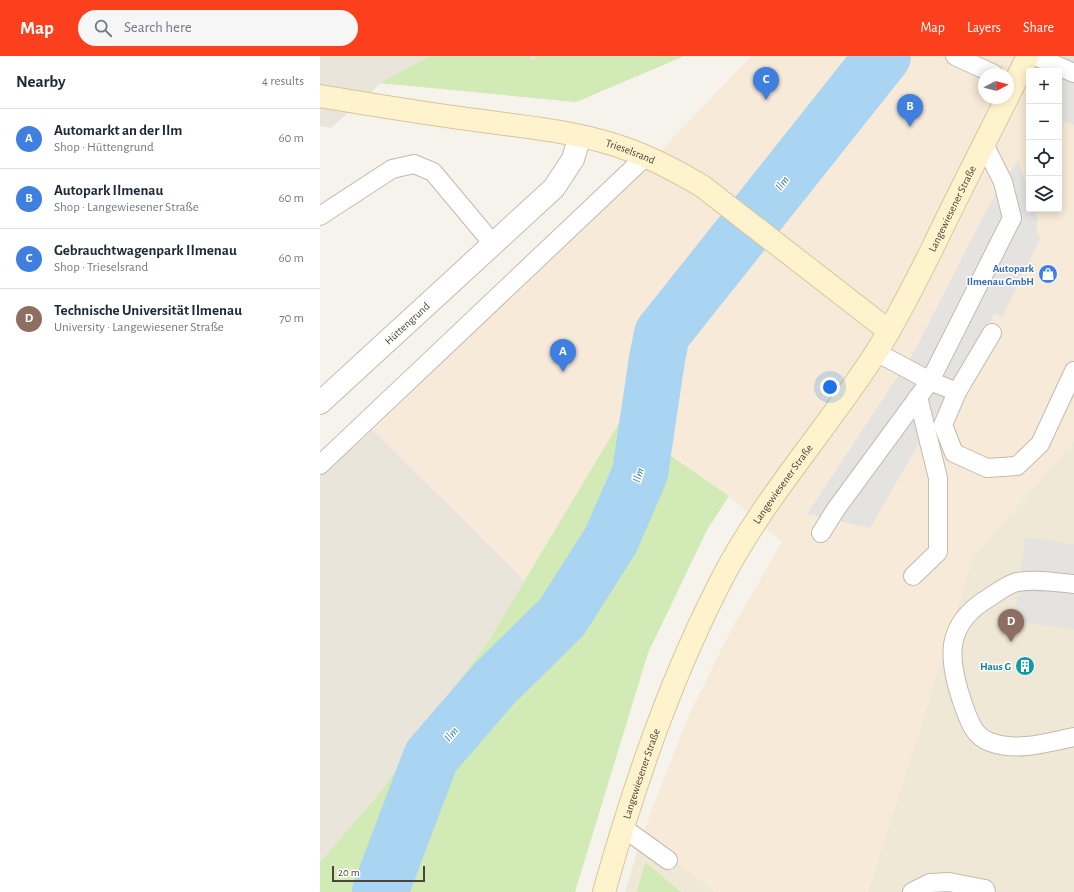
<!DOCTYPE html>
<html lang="en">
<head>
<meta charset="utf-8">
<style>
	:root { --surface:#fff; --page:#f6f6f7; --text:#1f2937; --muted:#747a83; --line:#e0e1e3; --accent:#fc3f1d }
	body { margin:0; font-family:"Alegreya Sans",sans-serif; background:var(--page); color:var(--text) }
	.controls { position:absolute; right:12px; top:12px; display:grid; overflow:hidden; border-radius:4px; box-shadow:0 2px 10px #0003 }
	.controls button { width:36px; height:36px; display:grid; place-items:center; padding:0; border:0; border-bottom:1px solid var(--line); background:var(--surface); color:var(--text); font:20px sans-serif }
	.compass { position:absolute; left:658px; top:12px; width:36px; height:36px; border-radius:50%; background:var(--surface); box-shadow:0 2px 10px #0003; rotate:83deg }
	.scale { position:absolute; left:12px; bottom:10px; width:93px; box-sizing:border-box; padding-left:4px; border:2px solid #4b4439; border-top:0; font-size:11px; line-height:14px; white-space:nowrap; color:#4b4439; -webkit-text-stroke:3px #fff; paint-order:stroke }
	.you { position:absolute; left:510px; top:331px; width:14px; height:14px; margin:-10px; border:3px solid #fff; border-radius:50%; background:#1a73e8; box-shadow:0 0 0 6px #1a73e833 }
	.badge { display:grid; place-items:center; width:26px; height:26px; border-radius:50%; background:var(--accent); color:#fff; font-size:13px; font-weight:700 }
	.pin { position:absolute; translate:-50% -33px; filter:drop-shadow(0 1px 2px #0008) }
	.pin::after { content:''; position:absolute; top:21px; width:14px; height:12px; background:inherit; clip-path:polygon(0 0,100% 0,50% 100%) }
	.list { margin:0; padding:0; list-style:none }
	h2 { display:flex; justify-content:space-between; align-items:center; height:52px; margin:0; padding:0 16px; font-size:17px }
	h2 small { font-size:13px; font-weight:400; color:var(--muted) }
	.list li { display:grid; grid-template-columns:26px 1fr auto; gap:12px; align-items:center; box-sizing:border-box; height:60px; padding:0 16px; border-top:1px solid var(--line) }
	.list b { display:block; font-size:15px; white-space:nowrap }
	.list p { margin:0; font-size:13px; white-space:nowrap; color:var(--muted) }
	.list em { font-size:13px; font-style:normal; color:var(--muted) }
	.icon { flex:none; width:22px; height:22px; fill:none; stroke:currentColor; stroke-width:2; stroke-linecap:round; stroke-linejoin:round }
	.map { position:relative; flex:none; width:754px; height:836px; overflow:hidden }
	header { display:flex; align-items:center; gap:24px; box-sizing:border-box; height:56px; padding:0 20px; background:var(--accent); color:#fff }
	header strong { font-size:19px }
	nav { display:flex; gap:22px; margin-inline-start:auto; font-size:14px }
	.search { width:280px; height:36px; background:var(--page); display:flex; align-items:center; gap:10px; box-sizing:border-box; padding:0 14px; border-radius:22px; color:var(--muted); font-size:15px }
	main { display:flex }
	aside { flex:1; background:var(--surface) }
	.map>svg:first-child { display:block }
	.residential { fill:#eae5da }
	.commercial { fill:#f7ead8; fill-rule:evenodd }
	.education { fill:#efe8d6 }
	.green { fill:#d2eab5 }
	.parking { fill:#e5e3e0 }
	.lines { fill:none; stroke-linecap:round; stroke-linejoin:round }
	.river { stroke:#a9d4f2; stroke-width:56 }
	.lane-casing { stroke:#c2bbae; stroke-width:20 }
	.street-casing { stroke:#c2bbae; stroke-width:24 }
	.secondary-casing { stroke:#d6c79b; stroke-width:24 }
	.lane { stroke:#fff; stroke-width:18 }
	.street { stroke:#fff; stroke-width:22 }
	.secondary { stroke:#fff3cd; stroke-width:22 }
	.labels { text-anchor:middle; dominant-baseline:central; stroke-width:3; stroke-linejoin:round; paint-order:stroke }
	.street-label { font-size:11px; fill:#4b4439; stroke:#fff }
	.shop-label { font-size:11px; font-weight:bold; fill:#366cbe; stroke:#fff; text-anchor:end }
	.culture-label { font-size:11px; font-weight:bold; fill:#0d838f; stroke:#fff; text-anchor:end }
	.water-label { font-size:12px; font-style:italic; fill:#2e7ab2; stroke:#fff }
</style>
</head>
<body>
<header>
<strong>Map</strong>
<div class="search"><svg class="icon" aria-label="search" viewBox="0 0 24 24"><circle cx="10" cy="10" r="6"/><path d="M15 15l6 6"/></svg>Search here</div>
<nav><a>Map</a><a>Layers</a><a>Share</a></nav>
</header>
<main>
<aside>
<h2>Nearby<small>4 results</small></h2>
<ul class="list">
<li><span class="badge" style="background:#3f7fe0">A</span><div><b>Automarkt an der Ilm</b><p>Shop · Hüttengrund</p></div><em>60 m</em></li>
<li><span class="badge" style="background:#3f7fe0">B</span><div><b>Autopark Ilmenau</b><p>Shop · Langewiesener Straße</p></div><em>60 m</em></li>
<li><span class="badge" style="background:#3f7fe0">C</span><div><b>Gebrauchtwagenpark Ilmenau</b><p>Shop · Trieselsrand</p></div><em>60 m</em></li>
<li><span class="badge" style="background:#8d6e63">D</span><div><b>Technische Universität Ilmenau</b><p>University · Langewiesener Straße</p></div><em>70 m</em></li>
</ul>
</aside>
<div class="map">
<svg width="754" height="836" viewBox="0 0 754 836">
	<rect width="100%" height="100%" fill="#f6f3ec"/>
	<g class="residential">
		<path d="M0 0H364L256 46 61 27 11 72 0 70Z"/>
		<path d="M53 374 205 525 168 586 107 668 62 734 0 806V419Z"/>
	</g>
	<path class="commercial" d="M431 0H754V385L653 501 601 670 548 836H395L322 779 369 659 410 576 462 486 409 440 340 391 308 352 205 525 53 374 311 126ZM709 15H739V153H709ZM664 18H688V42H664Z"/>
	<g class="education">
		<path d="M754 385V836H548L601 670 653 501Z"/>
		<path d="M322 779 395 836H305Z"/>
	</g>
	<g class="green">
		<path d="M110 0H209L212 5 219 0H364L256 46 60 27Z"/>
		<path d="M308 352 340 392 409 440 387 474 328 597 255 836H0V806L62 734 107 668 168 586Z"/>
		<path d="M325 806 361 836H317Z"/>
	</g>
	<g class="parking">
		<path d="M740 0H754V69L739 64V15H734Z"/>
		<path d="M698 104 709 137V153H714L718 165 716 171 720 183 682 261 675 257 550 472 487 458 594 296 667 153 683 126Z"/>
		<path d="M705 481 754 488V573L694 565Z"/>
	</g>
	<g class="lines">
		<path class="river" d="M60 836 111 701 174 628 242 561 291 484 320 417 337 303 342 278 563 0"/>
		<g class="lane-casing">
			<g id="lane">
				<path d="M635 0 674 18"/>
				<path d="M715 0 754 17"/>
				<path d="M0 160 72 113 94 108 113 116 174 189"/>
				<path d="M672 277 637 336 623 369 634 397 667 412 697 410 720 388 754 315"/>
				<path d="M556 296 610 325 692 162 683 126 664 88"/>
				<path d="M0 409 325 101"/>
				<path d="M501 477 516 453 610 325 637 336"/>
				<path d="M593 520 618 496V422L598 341"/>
				<path d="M754 528C735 526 716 523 697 526 688 528 678 536 670 541 624 568 627 602 643 648 649 664 653 680 670 686 697 696 727 687 754 681"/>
				<path d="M302 771 348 804"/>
				<path d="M592 836 610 827 629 826 665 833 666 836"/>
			</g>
		</g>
		<g class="street-casing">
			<g id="street">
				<path id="s1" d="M0 347 234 132 253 103 260 80"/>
			</g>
		</g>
		<g class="secondary-casing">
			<g id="secondary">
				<path id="s2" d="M0 40C54 49 108 58 163 65 212 72 264 76 312 95 336 104 360 117 382 130L569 275"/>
				<path d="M688 40 708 0"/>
				<path id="s3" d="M284 836C315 726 352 618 405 517 446 440 508 371 555 298 577 264 595 227 613 191 637 141 662 92 687 42"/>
			</g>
		</g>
		<use href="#lane" class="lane"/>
		<use href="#street" class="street"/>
		<use href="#secondary" class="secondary"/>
	</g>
	<defs>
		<g id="shop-disc" transform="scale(1)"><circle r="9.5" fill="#3f7fe0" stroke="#fff"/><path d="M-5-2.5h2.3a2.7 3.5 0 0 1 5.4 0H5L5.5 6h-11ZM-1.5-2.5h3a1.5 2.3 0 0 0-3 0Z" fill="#fff"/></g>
		<g id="building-disc" transform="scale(1)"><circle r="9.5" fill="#0f9aa8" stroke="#fff"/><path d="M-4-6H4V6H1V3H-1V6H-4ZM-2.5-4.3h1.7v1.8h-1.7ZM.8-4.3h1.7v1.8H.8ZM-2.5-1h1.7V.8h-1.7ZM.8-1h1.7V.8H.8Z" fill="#fff"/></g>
	</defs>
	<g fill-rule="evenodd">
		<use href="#shop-disc" x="728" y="218"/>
		<use href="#building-disc" x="705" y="610"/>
	</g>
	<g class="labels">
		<g class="street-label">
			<text stroke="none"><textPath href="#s2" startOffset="316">Trieselsrand</textPath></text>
			<text stroke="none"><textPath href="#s3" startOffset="772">Langewiesener Straße</textPath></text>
			<text stroke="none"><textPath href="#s1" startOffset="118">Hüttengrund</textPath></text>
			<text stroke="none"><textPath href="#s3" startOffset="448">Langewiesener Straße</textPath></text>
			<text stroke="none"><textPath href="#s3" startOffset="124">Langewiesener Straße</textPath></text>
		</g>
		<g class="shop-label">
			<text x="714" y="212">Autopark<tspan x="714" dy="13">Ilmenau GmbH</tspan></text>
		</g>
		<g class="culture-label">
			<text x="691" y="610">Haus G</text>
		</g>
		<g class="water-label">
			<text transform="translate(462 127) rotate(-52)">Ilm</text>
			<text transform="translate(318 419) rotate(-72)">Ilm</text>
			<text transform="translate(131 678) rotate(-49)">Ilm</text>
		</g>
	</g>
</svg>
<div class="controls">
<button>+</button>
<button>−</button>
<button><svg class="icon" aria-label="locate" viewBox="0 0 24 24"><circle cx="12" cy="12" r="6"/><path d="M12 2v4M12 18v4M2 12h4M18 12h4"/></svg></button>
<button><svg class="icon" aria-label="layers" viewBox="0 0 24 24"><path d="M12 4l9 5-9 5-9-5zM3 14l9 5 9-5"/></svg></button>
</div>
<svg class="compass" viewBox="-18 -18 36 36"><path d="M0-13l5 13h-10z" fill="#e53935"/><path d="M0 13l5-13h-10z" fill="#747a83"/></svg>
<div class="scale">20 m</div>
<div class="you"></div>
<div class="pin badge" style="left:243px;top:316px;background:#3f7fe0">A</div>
<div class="pin badge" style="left:590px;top:71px;background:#3f7fe0">B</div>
<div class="pin badge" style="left:446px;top:44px;background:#3f7fe0">C</div>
<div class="pin badge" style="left:691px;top:586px;background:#8d6e63">D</div>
</div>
</main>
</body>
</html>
